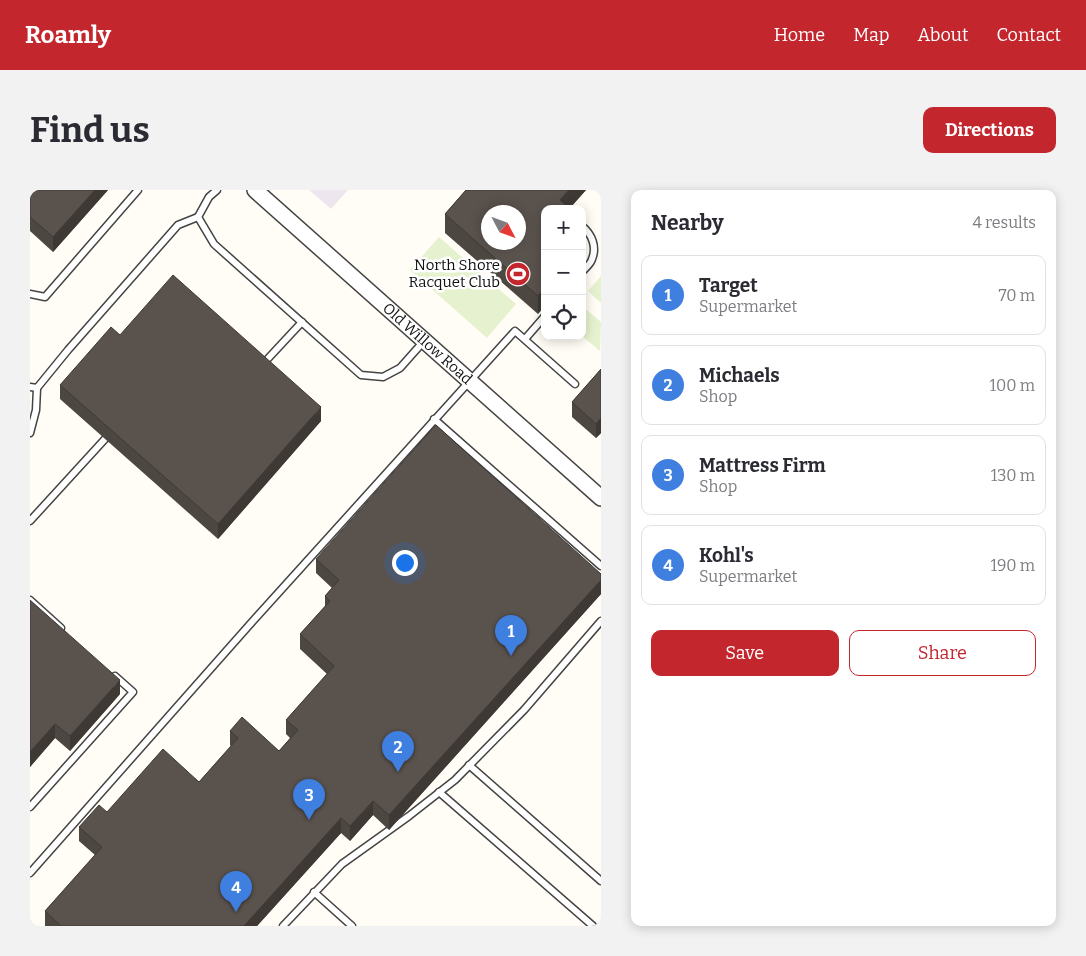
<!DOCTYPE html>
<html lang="en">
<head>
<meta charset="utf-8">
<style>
	:root { --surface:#fff; --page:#f2f2f3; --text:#2b2b33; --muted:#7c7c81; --line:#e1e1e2; --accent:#c4262e }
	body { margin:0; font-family:Bitter,serif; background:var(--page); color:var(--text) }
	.controls { position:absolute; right:15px; top:15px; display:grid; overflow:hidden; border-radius:10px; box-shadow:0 2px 12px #0003 }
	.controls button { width:45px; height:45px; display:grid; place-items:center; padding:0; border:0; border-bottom:1px solid var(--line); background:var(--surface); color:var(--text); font:25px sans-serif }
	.compass { position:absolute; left:451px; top:15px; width:45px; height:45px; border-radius:50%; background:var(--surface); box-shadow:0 2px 12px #0003; rotate:131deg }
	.you { position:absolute; left:374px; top:372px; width:18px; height:18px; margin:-12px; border:4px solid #fff; border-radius:50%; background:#1a73e8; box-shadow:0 0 0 8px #1a73e833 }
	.badge { display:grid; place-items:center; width:32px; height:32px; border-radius:50%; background:var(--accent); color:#fff; font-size:16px; font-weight:700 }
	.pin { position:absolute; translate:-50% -41px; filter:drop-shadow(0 1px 2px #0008) }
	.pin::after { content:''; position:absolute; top:26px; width:18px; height:15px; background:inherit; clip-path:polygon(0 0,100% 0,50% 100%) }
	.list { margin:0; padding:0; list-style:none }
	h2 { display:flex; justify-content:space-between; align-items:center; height:65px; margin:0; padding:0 20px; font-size:21px }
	h2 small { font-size:16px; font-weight:400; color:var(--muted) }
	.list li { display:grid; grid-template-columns:32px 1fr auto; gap:15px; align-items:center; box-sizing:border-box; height:80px; margin:0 10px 10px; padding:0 10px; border:1px solid var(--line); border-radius:10px }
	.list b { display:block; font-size:19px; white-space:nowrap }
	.list p { margin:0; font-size:16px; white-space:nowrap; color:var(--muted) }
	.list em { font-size:16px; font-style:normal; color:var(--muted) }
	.actions { display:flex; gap:10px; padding:15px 20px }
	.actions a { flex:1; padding:11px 0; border:1px solid var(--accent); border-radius:10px; text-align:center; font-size:18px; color:var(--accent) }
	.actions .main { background:var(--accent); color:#fff }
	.icon { flex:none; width:28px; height:28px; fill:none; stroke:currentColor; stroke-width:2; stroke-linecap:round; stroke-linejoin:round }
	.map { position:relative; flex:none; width:571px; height:736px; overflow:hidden; border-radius:10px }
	header { display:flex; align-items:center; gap:30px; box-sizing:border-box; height:70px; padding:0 25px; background:var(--accent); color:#fff }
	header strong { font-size:24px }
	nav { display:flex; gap:28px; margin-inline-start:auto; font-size:18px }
	.intro { display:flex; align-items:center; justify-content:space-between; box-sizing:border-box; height:120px; padding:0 30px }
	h1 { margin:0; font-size:35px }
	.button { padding:12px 22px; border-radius:10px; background:var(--accent); color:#fff; font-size:18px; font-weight:700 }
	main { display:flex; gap:30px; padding:0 30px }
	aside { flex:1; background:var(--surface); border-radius:10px; box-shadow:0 2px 12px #0003 }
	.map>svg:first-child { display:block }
	.industrial { fill:#eee6ef }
	.pitch { fill:#e6f2cf }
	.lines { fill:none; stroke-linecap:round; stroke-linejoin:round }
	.service-casing { stroke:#444; stroke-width:9 }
	.tertiary-casing { stroke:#444; stroke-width:18 }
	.service { stroke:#fff; stroke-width:6 }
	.tertiary { stroke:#fff; stroke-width:15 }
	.wall { fill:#4d4742 }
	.shaded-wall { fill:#3f3936 }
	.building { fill:#5a524d; stroke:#3f3936; fill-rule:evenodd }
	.labels { text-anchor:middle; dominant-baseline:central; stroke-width:5; stroke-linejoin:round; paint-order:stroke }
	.poi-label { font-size:15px; fill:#111; stroke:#fff; text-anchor:end }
	.street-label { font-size:15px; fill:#111; stroke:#fff }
</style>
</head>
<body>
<header>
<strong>Roamly</strong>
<nav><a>Home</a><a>Map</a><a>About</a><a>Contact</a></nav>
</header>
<div class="intro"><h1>Find us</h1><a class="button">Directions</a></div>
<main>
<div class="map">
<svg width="571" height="736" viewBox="0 0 571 736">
	<rect width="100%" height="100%" fill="#fffdf5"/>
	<path class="industrial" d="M279 0H318L301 19Z"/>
	<g class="pitch">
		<path d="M409 47 486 114 457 148 380 80Z"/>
		<path d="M571 86V113L558 101Z"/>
		<path d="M552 116 571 132 570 161 552 146Z"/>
	</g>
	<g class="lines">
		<g class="service-casing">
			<g id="service">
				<path d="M187 0 179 7 168 27 184 54 331 185 353 187 370 178 394 151"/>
				<path d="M552 36C562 44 567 57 562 69 561 74 555 78 552 82"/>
				<path d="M0 104 15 107 108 0"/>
				<path d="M495 149 515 126"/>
				<path d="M232 175 272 132"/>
				<path d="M0 197 7 198 38 160 148 35 168 27"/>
				<path d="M404 229 571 376"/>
				<path d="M0 243 6 220 7 198"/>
				<path d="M0 331 75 249"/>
				<path d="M0 410 31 438"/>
				<path d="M439 575 571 691"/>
				<path d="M409 602 563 736"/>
				<path d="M0 617 103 502 85 486"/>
				<path d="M0 683 222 432 485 141 545 194"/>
				<path d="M284 702 322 736"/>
				<path d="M253 736 312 674 379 626 425 590 494 520 571 431"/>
			</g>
		</g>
		<g class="tertiary-casing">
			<g id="tertiary">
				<path id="s1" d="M225 0 571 308"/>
			</g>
		</g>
		<use href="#service" class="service"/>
		<use href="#tertiary" class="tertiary"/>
	</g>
	<g class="wall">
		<path d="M0 0H78L23 62 0 41Z"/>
		<path d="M436 0H556L540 18 508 124 415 43V24Z"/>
		<path d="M90 145 291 231 188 349 30 209V195Z"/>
		<path d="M571 179V243L566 248 542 227V212Z"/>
		<path d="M286 369 571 384V404L359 640 343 625 320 651 311 643 227 736H15V721L65 665 49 651V637L77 622 169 592 201 556 200 555V541L249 561 260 548 256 544V530L297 484 270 459V444L295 416V406L302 398 286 383Z"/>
		<path d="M0 410 90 504 40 561 25 548 0 577Z"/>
	</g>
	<g class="shaded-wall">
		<path d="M65 0H78L23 62V47Z"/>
		<path d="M539 0H556L539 19 530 10Z"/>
		<path d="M515 97V116L508 124V106Z"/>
		<path d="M291 217V231L188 349V334Z"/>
		<path d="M571 228V243L566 248V234Z"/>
		<path d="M571 390V404L359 640V625Z"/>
		<path d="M90 490V504L40 561V546Z"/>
		<path d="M25 534V548L0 577V562Z"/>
		<path d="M343 611V625L320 651V636Z"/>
		<path d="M311 628V643L227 736H214Z"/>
	</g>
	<g class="building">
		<path d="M0 0H65L23 47 0 27Z"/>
		<path d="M436 0H539L530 10 540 19H515V97L508 106 415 24ZM458 22H488V52H458Z"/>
		<path d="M143 85 291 217 188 334 30 195 81 137 90 145Z"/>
		<path d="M571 179V228L566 234 542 212Z"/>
		<path d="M406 235 571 384V390L359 625 343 611 320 636 311 628 214 736H31L15 721 72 657 49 637 69 615 77 622 133 559 169 592 208 548 200 541 212 527 249 561 268 540 256 530 304 476 270 444 300 411 295 406 309 390 286 369Z"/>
		<path d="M0 410 90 490 40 546 25 534 0 562Z"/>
	</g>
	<defs>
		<g id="stadium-disc" transform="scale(1.25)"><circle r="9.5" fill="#c4262e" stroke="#fff"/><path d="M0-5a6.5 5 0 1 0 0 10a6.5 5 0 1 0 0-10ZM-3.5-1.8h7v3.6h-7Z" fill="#fff"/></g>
	</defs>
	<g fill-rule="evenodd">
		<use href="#stadium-disc" x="488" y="84"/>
	</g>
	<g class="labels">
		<g class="poi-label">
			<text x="470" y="75">North Shore<tspan x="470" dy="17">Racquet Club</tspan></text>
		</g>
		<g class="street-label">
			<text stroke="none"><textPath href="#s1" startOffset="231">Old Willow Road</textPath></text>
		</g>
	</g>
</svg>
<div class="controls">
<button>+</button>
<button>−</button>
<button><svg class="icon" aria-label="locate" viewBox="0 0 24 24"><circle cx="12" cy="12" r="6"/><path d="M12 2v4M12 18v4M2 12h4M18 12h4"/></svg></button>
</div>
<svg class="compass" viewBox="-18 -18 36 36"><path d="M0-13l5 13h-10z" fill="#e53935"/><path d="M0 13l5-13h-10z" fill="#7c7c81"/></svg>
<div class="you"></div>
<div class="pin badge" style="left:481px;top:466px;background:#3f7fe0">1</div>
<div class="pin badge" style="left:368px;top:582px;background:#3f7fe0">2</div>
<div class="pin badge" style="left:279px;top:630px;background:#3f7fe0">3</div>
<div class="pin badge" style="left:206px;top:722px;background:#3f7fe0">4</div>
</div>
<aside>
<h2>Nearby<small>4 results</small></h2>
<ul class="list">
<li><span class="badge" style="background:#3f7fe0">1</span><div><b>Target</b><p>Supermarket</p></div><em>70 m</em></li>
<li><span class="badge" style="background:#3f7fe0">2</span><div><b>Michaels</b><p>Shop</p></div><em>100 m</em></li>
<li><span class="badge" style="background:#3f7fe0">3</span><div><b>Mattress Firm</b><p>Shop</p></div><em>130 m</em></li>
<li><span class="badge" style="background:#3f7fe0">4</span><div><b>Kohl's</b><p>Supermarket</p></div><em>190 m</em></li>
</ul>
<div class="actions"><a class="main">Save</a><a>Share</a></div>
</aside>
</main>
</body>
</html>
